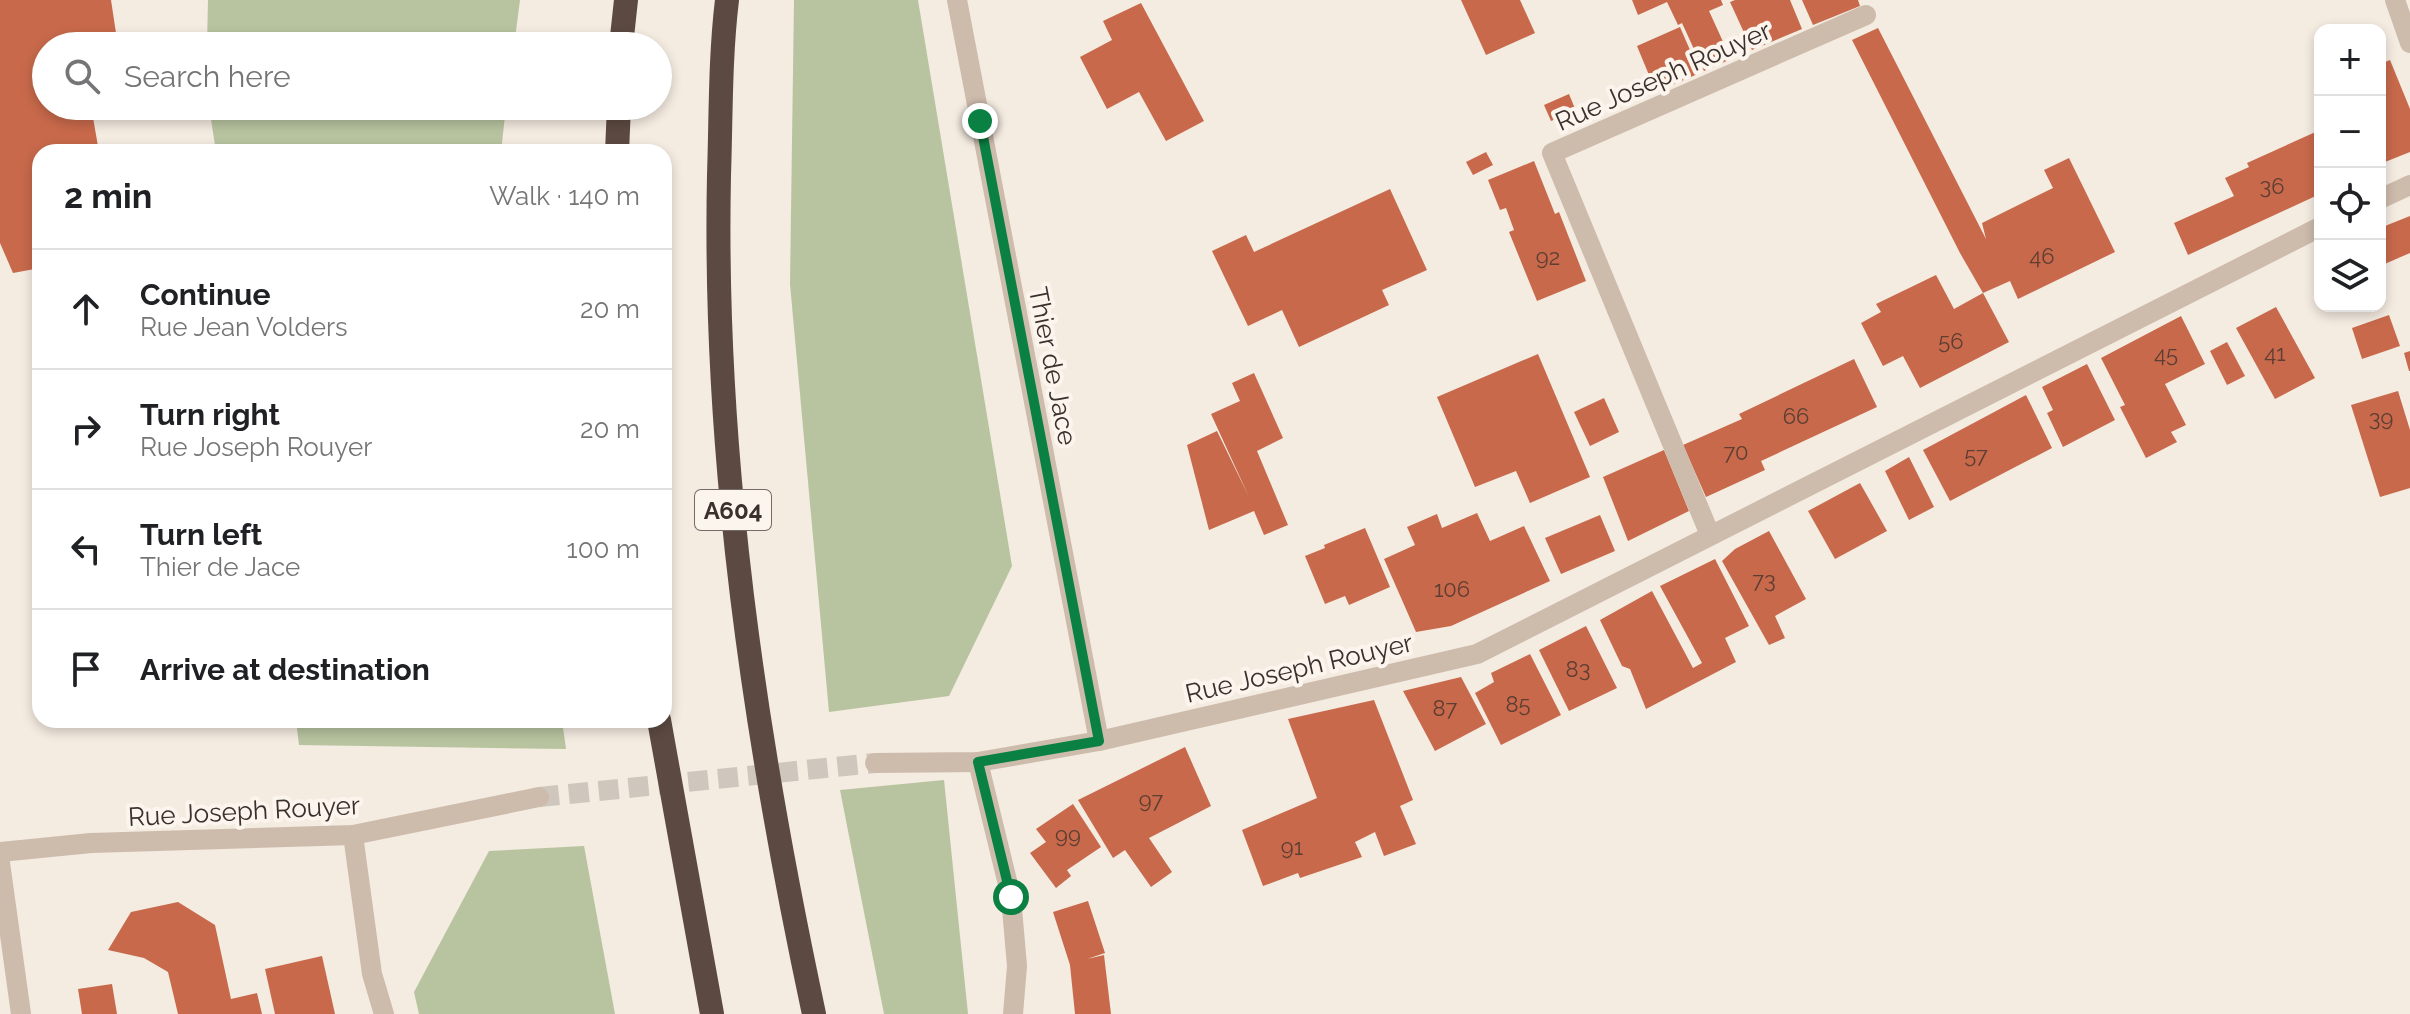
<!DOCTYPE html>
<html lang="en">
<head>
<meta charset="utf-8">
<style>
	:root { --surface:#fff; --page:#f6f6f6; --text:#202124; --muted:#757577; --line:#e0e0e0 }
	body { margin:0; font-family:Raleway,sans-serif; background:var(--page); color:var(--text) }
	.controls { position:absolute; right:24px; top:24px; display:grid; overflow:hidden; border-radius:16px; box-shadow:0 4px 12px #0003 }
	.controls button { width:72px; height:72px; display:grid; place-items:center; padding:0; border:0; border-bottom:2px solid var(--line); background:var(--surface); color:var(--text); font:40px sans-serif }
	.stop { position:absolute; width:24px; height:24px; margin:-18px; border:6px solid #0b8043; border-radius:50%; background:#fff }
	.stop.end { background:#0b8043; border-color:#fff; box-shadow:0 2px 8px #0008 }
	.list { margin:0; padding:0; list-style:none }
	h2 { display:flex; justify-content:space-between; align-items:center; height:104px; margin:0; padding:0 32px; font-size:34px }
	h2 small { font-size:26px; font-weight:400; color:var(--muted) }
	.list li { display:grid; grid-template-columns:52px 1fr auto; gap:24px; align-items:center; box-sizing:border-box; height:120px; padding:0 32px; border-top:2px solid var(--line) }
	.list b { display:block; font-size:30px; white-space:nowrap }
	.list p { margin:0; font-size:26px; white-space:nowrap; color:var(--muted) }
	.list em { font-size:26px; font-style:normal; color:var(--muted) }
	.icon { flex:none; width:44px; height:44px; fill:none; stroke:currentColor; stroke-width:2; stroke-linecap:round; stroke-linejoin:round }
	.map { position:relative; flex:none; width:2410px; height:1014px; overflow:hidden }
	.search { position:absolute; background:var(--surface); box-shadow:0 4px 12px #0003; left:32px; top:32px; width:640px; height:88px; display:flex; align-items:center; gap:20px; box-sizing:border-box; padding:0 28px; border-radius:44px; color:var(--muted); font-size:30px }
	.panel { position:absolute; background:var(--surface); box-shadow:0 4px 12px #0003; left:32px; top:144px; width:640px; height:584px; border-radius:24px }
	.map>svg:first-child { display:block }
	.green { fill:#b8c4a0 }
	.building { fill:#c8694b }
	.lines { fill:none; stroke-linecap:round; stroke-linejoin:round }
	.minor-tunnel { stroke:#cfc6bd; stroke-width:20; stroke-dasharray:20 10; stroke-linecap:butt }
	.minor { stroke:#cdbbac; stroke-width:20 }
	.highway { stroke:#5c4a42; stroke-width:24 }
	.route { stroke:#0b8043; stroke-width:10 }
	.labels { text-anchor:middle; dominant-baseline:central; stroke-width:8; stroke-linejoin:round; paint-order:stroke }
	.number-label { font-size:22px; fill:#5e3e33 }
	.shield { fill:#fbf5ee; stroke:#756b66; stroke-width:2 }
	.shield-label { font-size:24px; font-weight:bold; fill:#3b302b }
	.street-label { font-size:26px; fill:#3b302b; stroke:#fbf5ee }
</style>
</head>
<body>
<div class="map">
<svg width="2410" height="1014" viewBox="0 0 2410 1014">
	<rect width="100%" height="100%" fill="#f4ebe1"/>
	<g class="green">
		<path d="M208 0H520L514 46H207Z"/>
		<path d="M794 0H918L1012 566 949 696 829 712 790 284Z"/>
		<path d="M209 106H506L501 152H216Z"/>
		<path d="M296 720H562L566 749 299 745Z"/>
		<path d="M944 780 968 1014H884L840 790Z"/>
		<path d="M584 846 615 1014H419L414 992 489 851Z"/>
	</g>
	<g class="building">
		<path d="M0 0H111L116 33 80 40 81 46H46V106H91L99 152H40V268L13 273 0 243Z"/>
		<path d="M1461 0H1520L1535 33 1486 55Z"/>
		<path d="M1632 0H1721L1723 5 1709 11 1731 59 1704 71 1682 23 1678 25 1667 2 1638 15Z"/>
		<path d="M1735 0H1790L1802 29 1752 50 1730 2Z"/>
		<path d="M1802 0H1858L1860 6 1813 25Z"/>
		<path d="M1141 3 1204 121 1166 141 1139 92 1107 109 1080 57 1112 40 1103 21Z"/>
		<path d="M1680 27 1700 73 1656 92 1637 46Z"/>
		<path d="M1878 28 1986 239 1982 223 2053 188 2044 170 2069 158 2115 252 2018 299 2010 281 1983 293 1960 253 1852 40Z"/>
		<path d="M2390 60 2410 109V152L2380 164V64Z"/>
		<path d="M1569 94 1576 111 1551 121 1544 105Z"/>
		<path d="M2320 130V194L2188 255 2174 223 2234 196 2225 178 2249 167 2247 163Z"/>
		<path d="M1486 152 1493 165 1473 175 1466 162Z"/>
		<path d="M1534 161 1555 214 1559 212 1586 281 1537 301 1509 232 1514 230 1506 208 1500 210 1488 180Z"/>
		<path d="M1390 189 1427 270 1382 290 1389 305 1299 347 1282 310 1248 326 1212 251 1246 235 1254 252Z"/>
		<path d="M2410 216V253L2380 266V228Z"/>
		<path d="M1936 275 1954 309 1983 293 2009 342 1920 388 1903 356 1883 366 1861 323 1881 312 1876 304Z"/>
		<path d="M2276 307 2315 378 2275 399 2236 328Z"/>
		<path d="M2389 315 2400 346 2362 359 2352 328Z"/>
		<path d="M2181 316 2205 364 2165 384 2186 425 2171 432 2177 442 2146 458 2120 407 2125 405 2101 358Z"/>
		<path d="M2227 342 2245 376 2227 385 2210 351Z"/>
		<path d="M2410 351V371H2409L2404 353Z"/>
		<path d="M1538 354 1590 477 1530 503 1516 471 1475 487 1437 397Z"/>
		<path d="M1854 359 1877 407 1761 461 1765 470 1706 497 1683 445 1742 419 1739 414Z"/>
		<path d="M2087 364 2115 420 2063 447 2047 413 2053 410 2042 387Z"/>
		<path d="M1254 373 1283 438 1257 451 1288 525 1264 535 1254 511 1209 530 1187 445 1217 431 1249 497 1211 414 1240 401 1232 383Z"/>
		<path d="M2398 391 2410 430V488L2380 497 2351 405Z"/>
		<path d="M2026 395 2052 448 1950 501 1923 450Z"/>
		<path d="M1604 398 1619 432 1590 446 1574 412Z"/>
		<path d="M1664 450 1689 511 1628 541 1603 477Z"/>
		<path d="M1909 457 1934 507 1909 520 1885 471Z"/>
		<path d="M1860 483 1887 531 1835 559 1808 511Z"/>
		<path d="M1477 513 1490 541 1524 526 1550 581 1451 626 1416 632 1384 559 1415 545 1407 527 1437 514 1442 528Z"/>
		<path d="M1600 515 1615 551 1561 574 1545 538Z"/>
		<path d="M1365 528 1390 587 1349 605 1345 596 1325 604 1305 556 1325 548 1324 545Z"/>
		<path d="M1769 531 1806 599 1775 616 1785 638 1769 645 1722 561 1735 549Z"/>
		<path d="M1715 559 1749 626 1725 638 1736 662 1646 709 1630 669 1622 666 1600 620 1652 591 1693 668 1702 663 1660 586Z"/>
		<path d="M1586 626 1617 688 1569 711 1539 650Z"/>
		<path d="M1530 654 1561 715 1501 745 1475 693 1494 682 1491 673Z"/>
		<path d="M1461 677 1486 724 1435 751 1403 691Z"/>
		<path d="M1374 700 1413 800 1400 806 1416 844 1384 856 1375 832 1355 842 1362 857 1300 878 1298 873 1263 886 1242 830 1317 798 1288 719Z"/>
		<path d="M1185 747 1211 806 1149 838 1172 872 1151 887 1125 850 1113 858 1078 800Z"/>
		<path d="M1073 804 1101 847 1067 870 1071 876 1056 888 1030 853 1046 842 1036 829Z"/>
		<path d="M1088 901 1105 953 1087 959 1104 955 1111 1014H1075L1070 965 1053 912Z"/>
		<path d="M178 902 215 925 231 999 257 993 262 1014H178L168 972 144 958 108 950 131 912Z"/>
		<path d="M322 956 335 1014H275L265 969Z"/>
		<path d="M112 984 117 1014H82L78 989Z"/>
	</g>
	<g class="lines">
		<path class="minor-tunnel" d="M539 797 875 763"/>
		<g class="minor">
			<path d="M957 0 1099 741"/>
			<path d="M2395 0 2410 43"/>
			<path d="M2380 199 2410 185"/>
			<path d="M1710 535 1552 153 1866 15"/>
			<path d="M978 762 1011 897 1017 966 1013 1014"/>
			<path d="M875 763 978 762 1099 741 1477 654 2320 227"/>
			<path d="M353 835 372 974 384 1014"/>
			<path d="M0 852 91 843 353 835 539 797"/>
			<path d="M0 863 21 1014"/>
		</g>
		<g class="highway">
			<path d="M727 0C720 58 721 116 719 175 713 457 755 738 814 1014"/>
			<path d="M621 46 626 0"/>
			<path d="M617 152 619 106"/>
			<path d="M659 720 712 1014"/>
		</g>
	</g>
	<g class="lines">
		<path class="route" d="M980 121 1099 741 978 762 1011 897"/>
	</g>
	<g class="labels">
		<g class="number-label">
			<text x="2272" y="186">36</text>
			<text x="2042" y="256">46</text>
			<text x="1548" y="257">92</text>
			<text x="1951" y="341">56</text>
			<text x="2275" y="353">41</text>
			<text x="2166" y="354">45</text>
			<text x="1796" y="416">66</text>
			<text x="2381" y="418">39</text>
			<text x="1736" y="452">70</text>
			<text x="1976" y="455">57</text>
			<text x="1764" y="580">73</text>
			<text x="1452" y="589">106</text>
			<text x="1578" y="669">83</text>
			<text x="1518" y="704">85</text>
			<text x="1445" y="708">87</text>
			<text x="1151" y="800">97</text>
			<text x="1068" y="835">99</text>
			<text x="1292" y="847">91</text>
		</g>
		<rect class="shield" x="695" y="490" width="76" height="40" rx="6"/>
		<g class="shield-label">
			<text x="733" y="510">A604</text>
		</g>
		<g class="street-label">
			<text transform="translate(1663 76) rotate(-24)">Rue Joseph Rouyer</text>
			<text transform="translate(1053 366) rotate(79)">Thier de Jace</text>
			<text transform="translate(1299 668) rotate(-13)">Rue Joseph Rouyer</text>
			<text transform="translate(244 811) rotate(-3)">Rue Joseph Rouyer</text>
		</g>
	</g>
</svg>
<div class="controls">
<button>+</button>
<button>−</button>
<button><svg class="icon" aria-label="locate" viewBox="0 0 24 24"><circle cx="12" cy="12" r="6"/><path d="M12 2v4M12 18v4M2 12h4M18 12h4"/></svg></button>
<button><svg class="icon" aria-label="layers" viewBox="0 0 24 24"><path d="M12 4l9 5-9 5-9-5zM3 14l9 5 9-5"/></svg></button>
</div>
<div class="stop" style="left:1011px;top:897px"></div>
<div class="stop end" style="left:980px;top:121px"></div>
<div class="search"><svg class="icon" aria-label="search" viewBox="0 0 24 24"><circle cx="10" cy="10" r="6"/><path d="M15 15l6 6"/></svg>Search here</div>
<section class="panel">
<h2>2 min<small>Walk · 140 m</small></h2>
<ul class="list">
<li><svg class="icon" aria-label="ahead" viewBox="0 0 24 24"><path d="M12 20V5M6 11l6-6 6 6"/></svg><div><b>Continue</b><p>Rue Jean Volders</p></div><em>20 m</em></li>
<li><svg class="icon" aria-label="right" viewBox="0 0 24 24"><path d="M7 20v-9h11M14 6l5 5-5 5"/></svg><div><b>Turn right</b><p>Rue Joseph Rouyer</p></div><em>20 m</em></li>
<li><svg class="icon" aria-label="left" viewBox="0 0 24 24"><path d="M17 20v-9H6M10 6l-5 5 5 5"/></svg><div><b>Turn left</b><p>Thier de Jace</p></div><em>100 m</em></li>
<li><svg class="icon" aria-label="arrive" viewBox="0 0 24 24"><path d="M6 21V4h12l-3 4 3 4H6"/></svg><div><b>Arrive at destination</b></div></li>
</ul>
</section>
</div>
</body>
</html>
